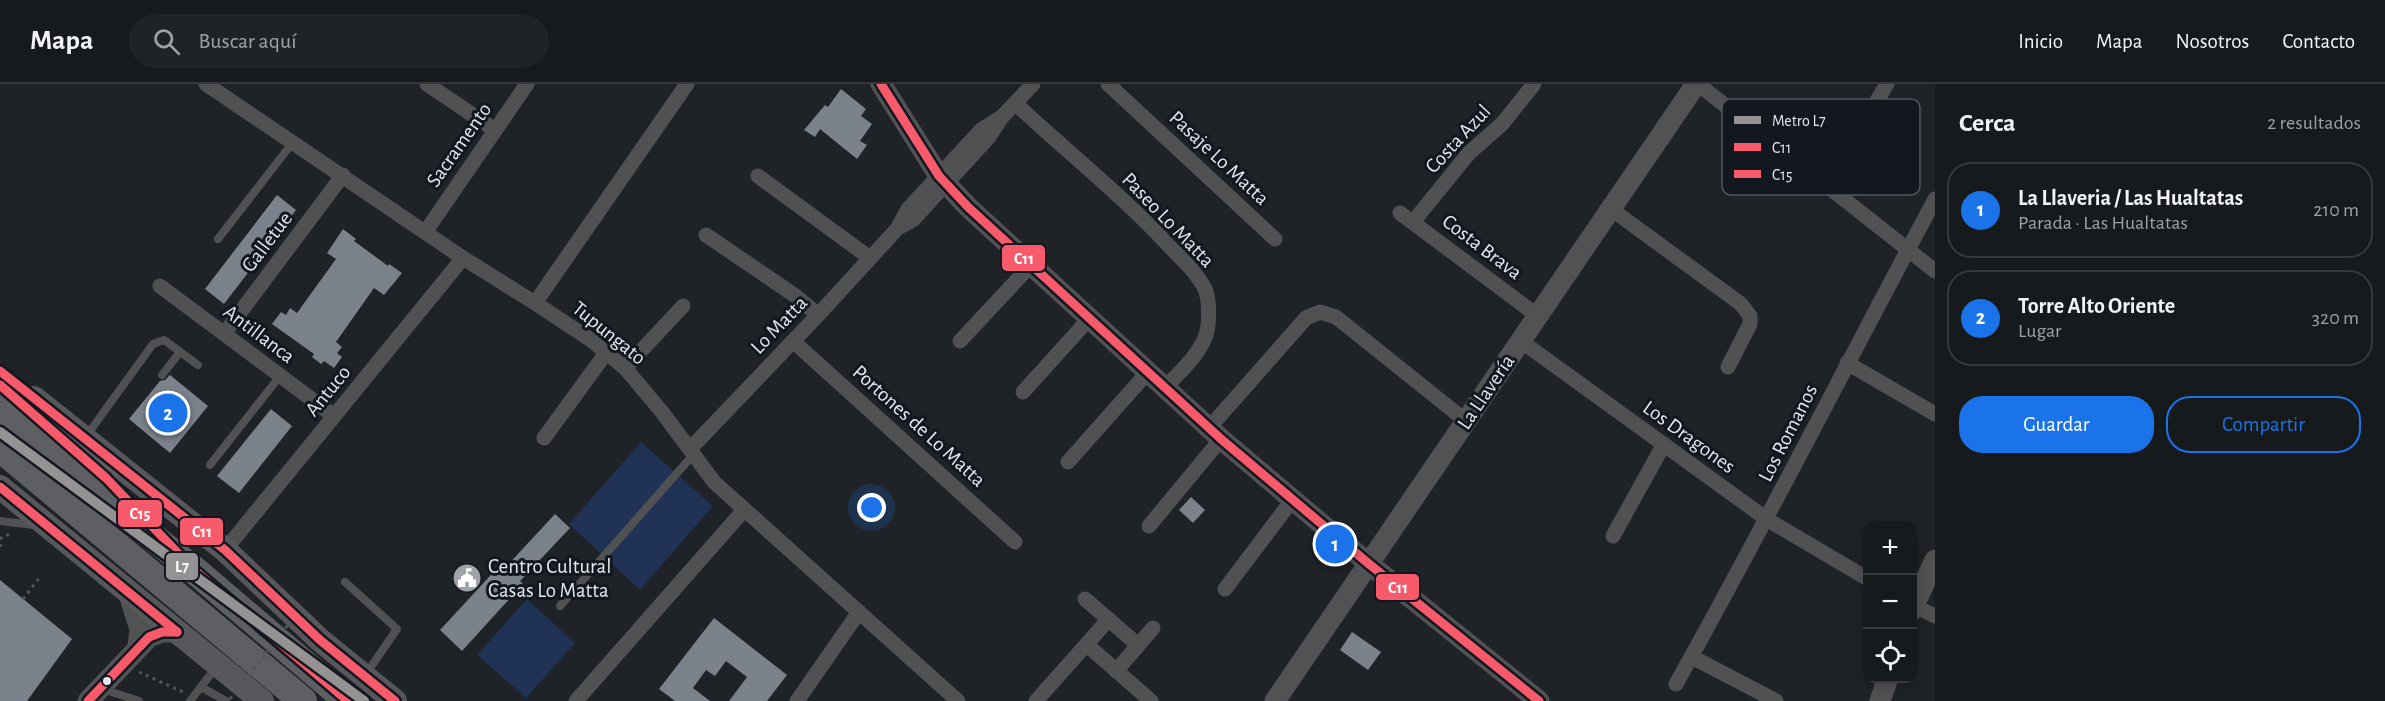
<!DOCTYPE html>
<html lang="es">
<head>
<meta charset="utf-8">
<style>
	:root { --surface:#171a1c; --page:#202325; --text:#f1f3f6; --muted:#9ea1a3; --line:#36383b; --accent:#1a73e8 }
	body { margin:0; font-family:"Alegreya Sans",sans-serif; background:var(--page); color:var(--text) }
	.controls { position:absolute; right:18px; bottom:18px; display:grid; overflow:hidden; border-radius:12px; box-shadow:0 3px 15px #0003 }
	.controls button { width:54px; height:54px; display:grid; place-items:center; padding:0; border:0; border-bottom:2px solid var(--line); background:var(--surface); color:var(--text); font:30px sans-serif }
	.you { position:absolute; left:872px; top:424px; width:21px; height:21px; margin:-15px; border:4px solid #fff; border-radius:50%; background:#1a73e8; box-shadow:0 0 0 9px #1a73e833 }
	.badge { display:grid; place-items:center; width:39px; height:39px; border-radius:50%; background:var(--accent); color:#fff; font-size:20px; font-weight:700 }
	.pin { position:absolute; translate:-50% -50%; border:3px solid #fff; box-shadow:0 2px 6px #0006 }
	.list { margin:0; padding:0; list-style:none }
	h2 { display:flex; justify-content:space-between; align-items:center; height:78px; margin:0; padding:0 24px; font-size:26px }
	h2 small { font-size:20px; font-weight:400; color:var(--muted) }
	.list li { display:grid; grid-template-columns:39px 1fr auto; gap:18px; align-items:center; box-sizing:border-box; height:96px; margin:0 12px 12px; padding:0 12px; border:2px solid var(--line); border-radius:24px }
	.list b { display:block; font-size:22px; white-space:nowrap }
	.list p { margin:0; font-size:20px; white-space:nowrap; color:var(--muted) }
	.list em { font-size:20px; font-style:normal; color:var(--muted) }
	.actions { display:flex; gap:12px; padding:18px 24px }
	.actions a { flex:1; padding:14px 0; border:2px solid var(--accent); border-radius:24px; text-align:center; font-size:21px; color:var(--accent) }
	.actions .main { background:var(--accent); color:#fff }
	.icon { flex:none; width:33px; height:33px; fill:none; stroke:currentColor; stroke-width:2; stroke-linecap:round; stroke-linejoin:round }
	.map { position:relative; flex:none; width:1935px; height:617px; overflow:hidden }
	header { display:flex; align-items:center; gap:36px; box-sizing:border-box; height:84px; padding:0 30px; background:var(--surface); border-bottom:2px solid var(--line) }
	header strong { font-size:28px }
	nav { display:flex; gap:33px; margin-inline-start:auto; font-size:21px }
	.search { width:420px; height:54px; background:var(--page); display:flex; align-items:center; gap:15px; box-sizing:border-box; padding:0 21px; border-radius:33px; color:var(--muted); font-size:22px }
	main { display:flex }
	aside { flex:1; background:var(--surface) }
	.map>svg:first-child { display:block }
	.green { fill:#203255 }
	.building { fill:#7c828c }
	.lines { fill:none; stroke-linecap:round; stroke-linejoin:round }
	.path { stroke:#555657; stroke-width:3; stroke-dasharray:3 4.5; stroke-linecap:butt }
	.lane { stroke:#505153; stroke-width:8 }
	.street { stroke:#505153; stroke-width:15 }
	.secondary { stroke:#515254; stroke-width:21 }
	.primary { stroke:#57585b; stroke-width:24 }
	.highway { stroke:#5d5f62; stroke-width:28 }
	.path-bridge { stroke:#555657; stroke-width:3; stroke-dasharray:3 4.5; stroke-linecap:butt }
	.bus-1-casing { stroke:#13171f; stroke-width:14 }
	.bus-2-casing { stroke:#13171f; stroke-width:14 }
	.bus-1 { stroke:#f65a6b; stroke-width:9 }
	.bus-2 { stroke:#f65a6b; stroke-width:9 }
	.metro-1-casing { stroke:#13171f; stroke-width:15 }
	.metro-1 { stroke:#949292; stroke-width:10 }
	.bus-dot { fill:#e4e7ed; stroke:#13171f; stroke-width:2 }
	.labels { text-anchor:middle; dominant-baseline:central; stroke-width:6; stroke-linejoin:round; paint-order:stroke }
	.street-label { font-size:21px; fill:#e4e7ed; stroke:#13171f }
	.poi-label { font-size:21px; fill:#e4e7ed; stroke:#13171f; text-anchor:start }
	.key { fill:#13171f; stroke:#52555d; stroke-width:1.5 }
	.key-label { font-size:16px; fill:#e4e7ed }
	.line-badge { stroke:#13171f; stroke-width:2 }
	.badge-label { font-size:16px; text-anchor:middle; font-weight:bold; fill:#fff }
</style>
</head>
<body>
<header>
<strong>Mapa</strong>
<div class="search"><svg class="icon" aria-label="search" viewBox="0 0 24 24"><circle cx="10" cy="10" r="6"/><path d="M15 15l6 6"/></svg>Buscar aquí</div>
<nav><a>Inicio</a><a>Mapa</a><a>Nosotros</a><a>Contacto</a></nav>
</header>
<main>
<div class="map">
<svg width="1935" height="617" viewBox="0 0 1935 617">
	<rect width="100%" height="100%" fill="#1f2226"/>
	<g class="green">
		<path d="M641 358 713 422 640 506 569 440Z"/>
		<path d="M527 515 575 559 526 614 477 571Z"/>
	</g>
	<g class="building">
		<path d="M841 5 866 25 861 32 872 40 860 57 867 61 857 75 820 45 815 53 804 46 825 21 828 23Z"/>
		<path d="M277 111 296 126 224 220 205 205Z"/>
		<path d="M343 145 356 155 354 157 388 182 389 180 402 189 384 211 374 204 336 258 342 263 337 269 342 273 334 284 324 277 321 280 312 273 314 270 272 240 281 228 286 231 290 224 297 229 336 175 327 169Z"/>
		<path d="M170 291 208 322 170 369 129 335 160 297 165 296Z"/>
		<path d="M271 325 292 342 239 409 217 392Z"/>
		<path d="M1191 413 1205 426 1193 439 1179 426Z"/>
		<path d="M555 430 570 444 520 497 523 500 462 567 440 546 501 480 505 484Z"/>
		<path d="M0 496 72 555 27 617H0Z"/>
		<path d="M714 534 787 591 767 617H729L747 593 726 577 715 592 706 586 693 604 710 617H675L659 605Z"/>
		<path d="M1352 548 1381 568 1368 586 1340 566Z"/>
	</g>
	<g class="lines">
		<g class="path">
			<path d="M0 455 5 451H11"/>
			<path d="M0 461 2 462"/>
			<path d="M23 515 40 493"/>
			<path d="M139 588 185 609"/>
		</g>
		<g class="lane">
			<path d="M218 155 293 58"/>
			<path d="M162 291 180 268"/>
			<path d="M87 351 153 260 164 256 198 281"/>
			<path d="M210 381 280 292"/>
			<path d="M0 437 34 441"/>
			<path d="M345 498 397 545 366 590"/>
			<path d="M560 522 693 371"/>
			<path d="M201 603 226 617"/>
			<path d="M103 605 139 617"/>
			<path d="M190 617 217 582"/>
		</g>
		<g class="street">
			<path d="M206 0 463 174 535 219 591 256 625 284 662 328 714 398 958 617"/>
			<path d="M427 0 495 46"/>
			<path d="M1108 0 1275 155"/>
			<path d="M1698 0 1935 187"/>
			<path d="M1015 19C1066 67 1122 111 1170 163 1182 175 1197 189 1205 205 1209 215 1209 231 1208 242 1205 267 1180 287 1164 305"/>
			<path d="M758 92 870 174"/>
			<path d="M1826 102 1887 0"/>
			<path d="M1611 125 1741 220 1750 232V240L1728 283"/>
			<path d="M1400 129 1538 232"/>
			<path d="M1413 138 1469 69 1502 40 1534 0"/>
			<path d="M900 143 913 136 989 53 1002 33 1033 0"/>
			<path d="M426 147 527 0"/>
			<path d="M706 151 797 213 818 231"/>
			<path d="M160 202 334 332"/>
			<path d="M535 219 687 0"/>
			<path d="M224 250 343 91"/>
			<path d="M793 257 1015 458"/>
			<path d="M960 257 1031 181"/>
			<path d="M1521 257 1768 436 1868 495"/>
			<path d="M1847 279 1935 330"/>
			<path d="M625 284 683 222"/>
			<path d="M1023 308 1089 235"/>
			<path d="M1209 344 1306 234 1320 228 1336 233 1466 337"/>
			<path d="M544 354 606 269"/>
			<path d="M690 365 818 231 897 145 908 125 981 46 1002 33"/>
			<path d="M1068 378 1147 289"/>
			<path d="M1149 442 1221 355"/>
			<path d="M1613 452 1664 360"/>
			<path d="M225 466 463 174"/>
			<path d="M1225 505 1293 415"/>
			<path d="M1085 515 1138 561"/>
			<path d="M1912 521 1935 532"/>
			<path d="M1087 561 1151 617"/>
			<path d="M1692 573 1776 617"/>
			<path d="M1116 587 1153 544"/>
			<path d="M1676 600C1766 440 1848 277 1935 115"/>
			<path d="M576 617 744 426"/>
			<path d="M797 617 859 528"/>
			<path d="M1036 617 1109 535"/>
		</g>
		<g class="secondary">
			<path d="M881 0 939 92 968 123 1221 355 1369 480 1539 617"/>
			<path d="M129 510 140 545 138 562"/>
			<path d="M1912 526 1935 476"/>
			<path d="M88 617 149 553 162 548H177"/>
			<path d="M1275 617 1696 0"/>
			<path d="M1880 617 1888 594"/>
		</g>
		<g class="primary">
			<path d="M34 314 225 466 320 556 395 617"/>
			<path d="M0 403 262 617"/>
		</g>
		<g class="highway">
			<path d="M0 301 104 393"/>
			<path d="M0 332 193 485 348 617"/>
			<path d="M0 364 303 617"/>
		</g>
		<path class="path-bridge" d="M230 615 302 523"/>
		<g class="bus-1-casing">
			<g id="bus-1">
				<path d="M881 0 939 92 968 123 1221 355 1369 480 1539 617"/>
				<path d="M0 287 225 466 320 556 395 617"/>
			</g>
		</g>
		<g class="bus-2-casing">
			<g id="bus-2">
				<path d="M0 301 106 394 193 485 348 617"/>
				<path d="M0 403 177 548"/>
				<path d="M88 617 149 553 162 548H177"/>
			</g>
		</g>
		<use href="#bus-1" class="bus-1"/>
		<use href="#bus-2" class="bus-2"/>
		<g class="metro-1-casing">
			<path id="metro-1" d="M0 348 364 617"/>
		</g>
		<use href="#metro-1" class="metro-1"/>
	</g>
	<defs>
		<g id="civic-disc" transform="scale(1.5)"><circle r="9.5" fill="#9fa2a7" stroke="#13171f"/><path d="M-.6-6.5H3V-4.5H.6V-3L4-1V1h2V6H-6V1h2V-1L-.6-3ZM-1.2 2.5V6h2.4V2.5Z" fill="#fff"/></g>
	</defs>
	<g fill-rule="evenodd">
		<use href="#civic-disc" x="467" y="494"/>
	</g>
	<circle class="bus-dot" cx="107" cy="597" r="5"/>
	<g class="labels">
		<g class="street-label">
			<text transform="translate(1458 55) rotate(-47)">Costa Azul</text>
			<text transform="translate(459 61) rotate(-55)">Sacramento</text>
			<text transform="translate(1219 74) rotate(43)">Pasaje Lo Matta</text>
			<text transform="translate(1168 136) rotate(46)">Paseo Lo Matta</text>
			<text transform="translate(267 158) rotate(-53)">Galletue</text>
			<text transform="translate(1482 163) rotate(37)">Costa Brava</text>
			<text transform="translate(779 241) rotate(-46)">Lo Matta</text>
			<text transform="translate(609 249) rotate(39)">Tupungato</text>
			<text transform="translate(259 250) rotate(37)">Antillanca</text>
			<text transform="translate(328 307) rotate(-51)">Antuco</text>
			<text transform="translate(1486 308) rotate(-56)">La Llavería</text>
			<text transform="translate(919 342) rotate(42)">Portones de Lo Matta</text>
			<text transform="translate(1788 349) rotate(-63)">Los Romanos</text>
			<text transform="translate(1689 353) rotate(36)">Los Dragones</text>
		</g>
		<g class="poi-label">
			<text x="488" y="482">Centro Cultural<tspan x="488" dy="24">Casas Lo Matta</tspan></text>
		</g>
	</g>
	<rect x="1722" y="15" width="198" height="96" rx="9" class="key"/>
	<rect x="1734" y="32" width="27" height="8" fill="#949292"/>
	<rect x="1734" y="59" width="27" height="8" fill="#f65a6b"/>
	<rect x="1734" y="86" width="27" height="8" fill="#f65a6b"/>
	<g class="key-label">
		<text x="1772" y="42">Metro L7</text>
		<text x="1772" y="69">C11</text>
		<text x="1772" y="96">C15</text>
	</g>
	<g class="line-badge">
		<rect x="1001" y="160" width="45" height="28" rx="6" fill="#f65a6b"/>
		<rect x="117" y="415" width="46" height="29" rx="6" fill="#f65a6b"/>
		<rect x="179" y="433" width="45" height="29" rx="6" fill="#f65a6b"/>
		<rect x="165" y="468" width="34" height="29" rx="6" fill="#949292"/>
		<rect x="1375" y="489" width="45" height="28" rx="6" fill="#f65a6b"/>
	</g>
	<g class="badge-label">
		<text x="1024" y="180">C11</text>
		<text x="140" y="435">C15</text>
		<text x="202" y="453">C11</text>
		<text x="182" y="488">L7</text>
		<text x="1398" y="509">C11</text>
	</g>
</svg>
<div class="controls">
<button>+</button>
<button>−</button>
<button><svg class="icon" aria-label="locate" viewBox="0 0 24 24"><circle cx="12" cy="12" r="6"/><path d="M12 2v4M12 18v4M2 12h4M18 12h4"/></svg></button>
</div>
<div class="you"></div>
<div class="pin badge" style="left:1335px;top:460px">1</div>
<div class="pin badge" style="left:168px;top:329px">2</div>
</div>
<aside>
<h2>Cerca<small>2 resultados</small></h2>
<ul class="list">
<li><span class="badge">1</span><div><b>La Llaveria / Las Hualtatas</b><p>Parada · Las Hualtatas</p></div><em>210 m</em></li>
<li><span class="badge">2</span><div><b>Torre Alto Oriente</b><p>Lugar</p></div><em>320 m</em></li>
</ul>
<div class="actions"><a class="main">Guardar</a><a>Compartir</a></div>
</aside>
</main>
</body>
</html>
